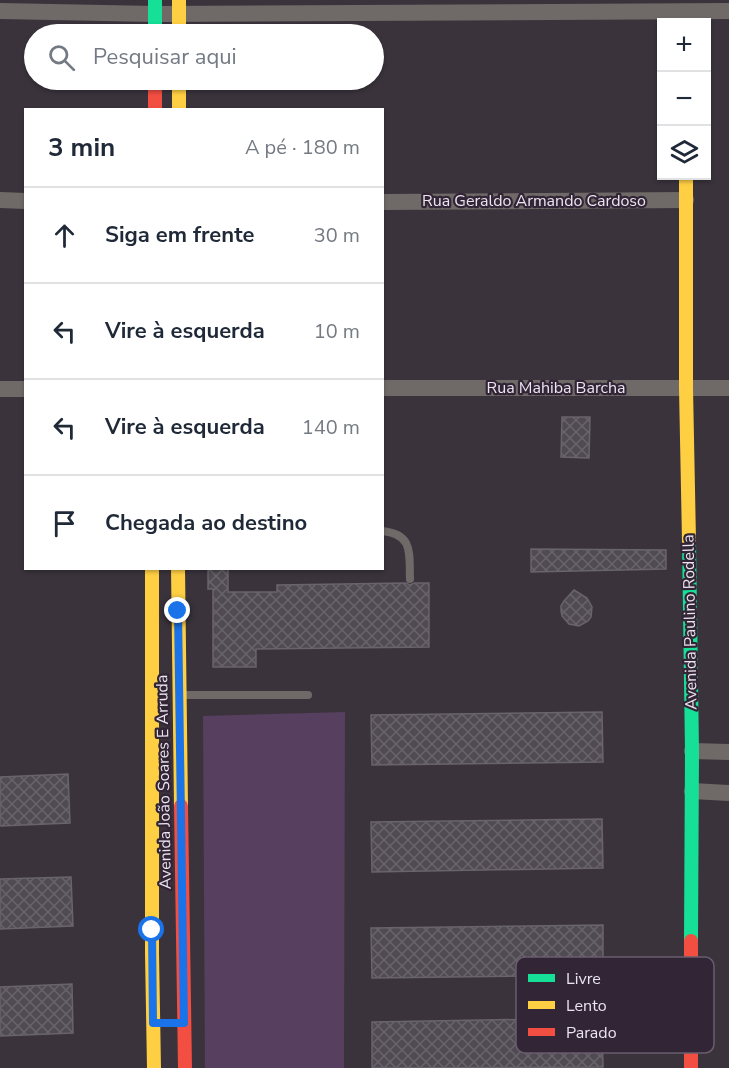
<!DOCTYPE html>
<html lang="pt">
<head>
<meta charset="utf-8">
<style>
	:root { --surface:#fff; --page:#f2f2f3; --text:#1f2937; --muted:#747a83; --line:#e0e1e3 }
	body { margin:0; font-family:"Nunito Sans",sans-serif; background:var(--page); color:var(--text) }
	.controls { position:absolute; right:18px; top:18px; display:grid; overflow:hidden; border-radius:0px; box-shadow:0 2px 4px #0004 }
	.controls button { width:54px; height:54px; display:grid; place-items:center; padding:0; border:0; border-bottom:2px solid var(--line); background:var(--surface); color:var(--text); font:30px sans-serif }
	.stop { position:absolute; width:18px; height:18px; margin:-14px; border:4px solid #1a73e8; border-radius:50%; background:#fff }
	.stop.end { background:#1a73e8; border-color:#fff; box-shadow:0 2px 6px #0008 }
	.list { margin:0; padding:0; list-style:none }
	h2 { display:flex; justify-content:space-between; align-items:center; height:78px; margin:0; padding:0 24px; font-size:26px }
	h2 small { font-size:20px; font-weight:400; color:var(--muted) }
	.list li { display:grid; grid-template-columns:39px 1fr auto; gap:18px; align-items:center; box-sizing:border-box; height:96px; padding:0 24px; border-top:2px solid var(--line) }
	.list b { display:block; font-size:22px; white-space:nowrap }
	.list em { font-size:20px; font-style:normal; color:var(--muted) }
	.icon { flex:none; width:33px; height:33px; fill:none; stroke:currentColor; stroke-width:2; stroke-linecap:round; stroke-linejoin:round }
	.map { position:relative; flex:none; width:729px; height:1068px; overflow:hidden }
	.search { position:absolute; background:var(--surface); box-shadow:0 2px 4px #0004; left:24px; top:24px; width:360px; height:66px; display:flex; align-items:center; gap:15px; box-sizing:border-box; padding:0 21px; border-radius:33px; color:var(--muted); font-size:22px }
	.panel { position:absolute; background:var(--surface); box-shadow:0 2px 4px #0004; left:24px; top:108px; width:360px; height:462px; border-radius:0px }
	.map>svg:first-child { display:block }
	.grass { fill:#573f5f }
	.building { fill:url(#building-cross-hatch); stroke:#69636c; stroke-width:1.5 }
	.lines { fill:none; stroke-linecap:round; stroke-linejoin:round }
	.lane { stroke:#6f6a67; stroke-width:8 }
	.street { stroke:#6f6a67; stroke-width:16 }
	.fast { stroke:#16e098; stroke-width:14 }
	.slow { stroke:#ffcf43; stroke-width:14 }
	.jam { stroke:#f24e42; stroke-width:14 }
	.route { stroke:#1a73e8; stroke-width:8 }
	.labels { text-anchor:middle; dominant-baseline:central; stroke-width:4.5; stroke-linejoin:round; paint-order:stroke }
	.street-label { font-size:16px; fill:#ece4ef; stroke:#312536 }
	.key { fill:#312536; stroke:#695e6e; stroke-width:1.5 }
	.key-label { font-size:16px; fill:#ece4ef }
</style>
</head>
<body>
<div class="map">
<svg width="729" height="1068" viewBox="0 0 729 1068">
	<defs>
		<pattern id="building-cross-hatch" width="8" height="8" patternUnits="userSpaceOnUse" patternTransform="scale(1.5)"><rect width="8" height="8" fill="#504a52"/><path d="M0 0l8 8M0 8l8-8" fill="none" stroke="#69646b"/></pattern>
	</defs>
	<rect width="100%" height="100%" fill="#3a333c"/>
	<path class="grass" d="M345 712 344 1068H205L203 716Z"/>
	<g class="building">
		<path d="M562 417H590L589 458 561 457Z"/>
		<path d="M531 549 666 550V569L531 572Z"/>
		<path d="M208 568H228V592H277V585L406 583 410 585 414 583H429V647L256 649V667H213V589H208Z"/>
		<path d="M574 590 587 598 592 607 591 617 588 621 579 626 569 624 562 616 561 611V606L564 601Z"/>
		<path d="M602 712 603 762 372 765 371 715Z"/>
		<path d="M68 774 70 823 0 826V777Z"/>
		<path d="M602 819 603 868 372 872 371 822Z"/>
		<path d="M71 877 73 926 0 929V879Z"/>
		<path d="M603 925V975L372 978 371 928Z"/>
		<path d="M72 984 73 1033 0 1036V987Z"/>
		<path d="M602 1018 603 1067 372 1068V1022Z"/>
	</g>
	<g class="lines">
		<g class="lane">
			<path d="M382 531C414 534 409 554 410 579"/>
			<path d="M180 695H308"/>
		</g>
		<g class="street">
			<path d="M0 11 155 14 729 11"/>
			<path d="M0 200 26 201"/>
			<path d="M382 202 686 200"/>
			<path d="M382 388H729"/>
			<path d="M0 389H26"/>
			<path d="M692 751 729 752"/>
			<path d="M692 791 729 793"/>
		</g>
		<g class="fast">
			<path d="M155 0V34"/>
			<path d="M689 541 692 751 691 941"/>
		</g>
		<g class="slow">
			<path d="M179 0V34"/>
			<path d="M179 80V110"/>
			<path d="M686 176V388L689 541"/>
			<path d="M152 568V953L154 1068"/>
			<path d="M178 568 181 806"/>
		</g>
		<g class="jam">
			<path d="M155 80V110"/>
			<path d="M181 806 185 1068"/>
			<path d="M691 1068V941"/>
		</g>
	</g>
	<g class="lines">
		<path class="route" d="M152 930 153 1023H184L178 611"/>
	</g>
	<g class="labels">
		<g class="street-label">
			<text x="534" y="201">Rua Geraldo Armando Cardoso</text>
			<text x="556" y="388">Rua Mahiba Barcha</text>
			<text transform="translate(690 622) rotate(-91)">Avenida Paulino Rodella</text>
			<text transform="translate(164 782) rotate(-91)">Avenida João Soares E Arruda</text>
		</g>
	</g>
	<rect x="516" y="957" width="198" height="96" rx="9" class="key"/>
	<rect x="528" y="974" width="27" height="8" fill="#16e098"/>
	<rect x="528" y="1001" width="27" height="8" fill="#ffcf43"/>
	<rect x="528" y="1028" width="27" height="8" fill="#f24e42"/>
	<g class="key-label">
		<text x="566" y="984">Livre</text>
		<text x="566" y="1011">Lento</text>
		<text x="566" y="1038">Parado</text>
	</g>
</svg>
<div class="controls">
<button>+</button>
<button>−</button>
<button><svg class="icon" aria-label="layers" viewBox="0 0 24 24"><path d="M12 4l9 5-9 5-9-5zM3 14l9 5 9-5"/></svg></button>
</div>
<div class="stop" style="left:152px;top:930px"></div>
<div class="stop end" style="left:178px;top:611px"></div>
<div class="search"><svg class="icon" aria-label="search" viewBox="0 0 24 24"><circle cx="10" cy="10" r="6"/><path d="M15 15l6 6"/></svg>Pesquisar aqui</div>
<section class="panel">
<h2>3 min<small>A pé · 180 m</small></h2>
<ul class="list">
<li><svg class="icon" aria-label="ahead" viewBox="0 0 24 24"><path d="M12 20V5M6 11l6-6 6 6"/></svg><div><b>Siga em frente</b></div><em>30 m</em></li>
<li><svg class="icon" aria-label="left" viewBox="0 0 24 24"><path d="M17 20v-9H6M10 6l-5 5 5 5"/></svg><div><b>Vire à esquerda</b></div><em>10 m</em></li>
<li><svg class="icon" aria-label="left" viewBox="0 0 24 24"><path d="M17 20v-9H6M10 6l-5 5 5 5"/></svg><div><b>Vire à esquerda</b></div><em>140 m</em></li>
<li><svg class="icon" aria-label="arrive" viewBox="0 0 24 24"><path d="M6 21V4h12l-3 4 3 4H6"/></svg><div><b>Chegada ao destino</b></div></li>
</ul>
</section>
</div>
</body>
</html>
